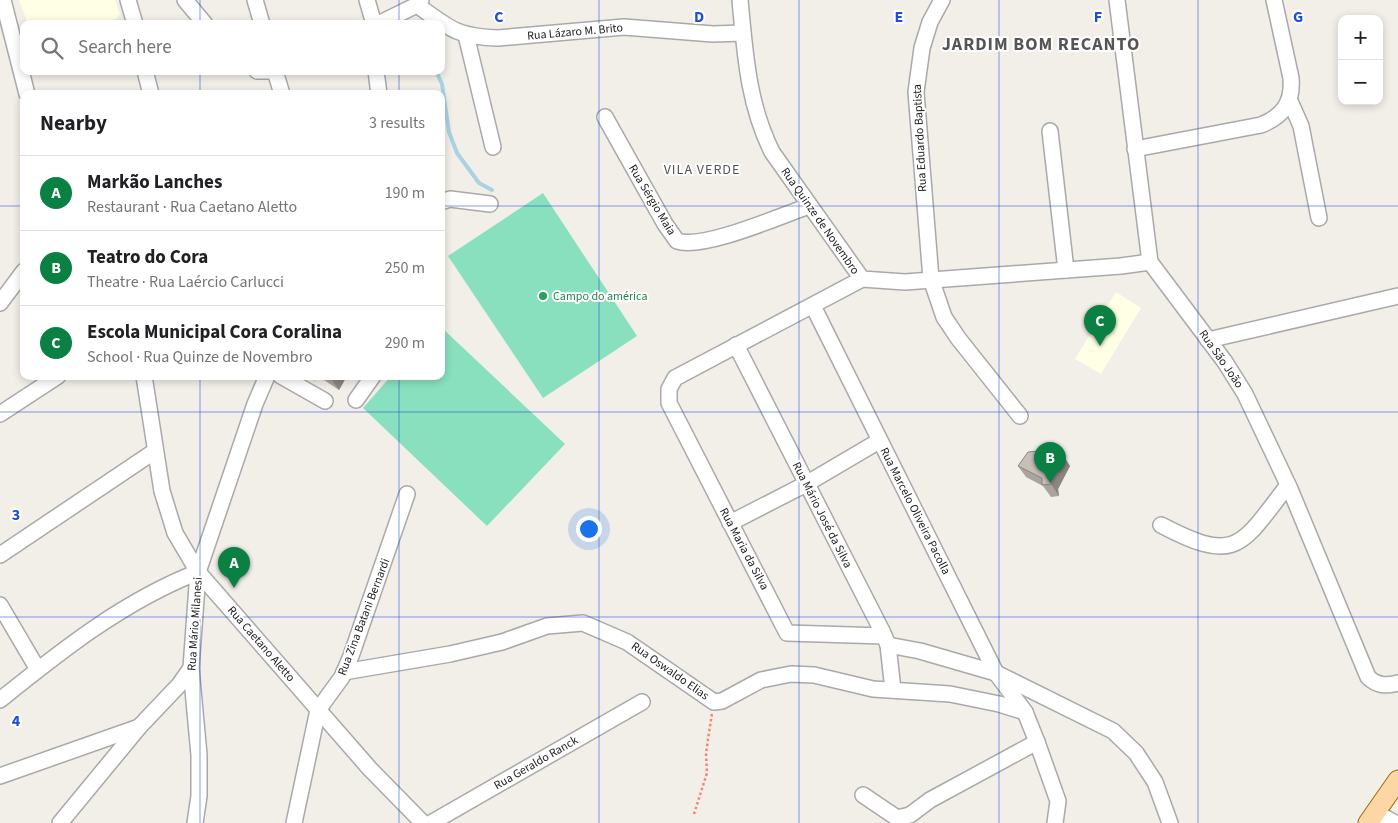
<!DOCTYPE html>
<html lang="en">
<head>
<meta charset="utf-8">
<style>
	:root { --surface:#fff; --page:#f6f6f6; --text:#202124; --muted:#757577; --line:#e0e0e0; --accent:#0b8043 }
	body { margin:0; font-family:"Source Sans 3",sans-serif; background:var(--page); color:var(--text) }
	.controls { position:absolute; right:15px; top:15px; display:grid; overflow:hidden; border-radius:10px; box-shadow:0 2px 8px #0003 }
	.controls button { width:45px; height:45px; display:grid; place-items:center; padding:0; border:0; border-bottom:1px solid var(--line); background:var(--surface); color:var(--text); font:25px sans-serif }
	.you { position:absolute; left:588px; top:528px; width:18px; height:18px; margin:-12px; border:4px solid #fff; border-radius:50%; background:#1a73e8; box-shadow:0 0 0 8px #1a73e833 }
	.badge { display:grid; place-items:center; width:32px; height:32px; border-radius:50%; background:var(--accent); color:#fff; font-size:16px; font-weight:700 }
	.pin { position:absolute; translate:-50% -41px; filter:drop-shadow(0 1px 2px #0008) }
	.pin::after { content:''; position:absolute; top:26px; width:18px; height:15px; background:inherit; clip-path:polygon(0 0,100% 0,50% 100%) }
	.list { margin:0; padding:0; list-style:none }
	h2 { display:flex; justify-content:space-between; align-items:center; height:65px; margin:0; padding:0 20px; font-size:21px }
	h2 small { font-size:16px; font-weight:400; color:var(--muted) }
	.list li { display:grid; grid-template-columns:32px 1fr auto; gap:15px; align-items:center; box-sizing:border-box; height:75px; padding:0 20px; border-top:1px solid var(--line) }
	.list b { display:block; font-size:19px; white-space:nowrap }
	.list p { margin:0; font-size:16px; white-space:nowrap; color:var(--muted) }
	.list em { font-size:16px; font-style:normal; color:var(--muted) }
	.icon { flex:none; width:28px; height:28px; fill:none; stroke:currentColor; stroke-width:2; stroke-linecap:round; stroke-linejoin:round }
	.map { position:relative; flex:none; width:1398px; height:823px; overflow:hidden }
	.search { position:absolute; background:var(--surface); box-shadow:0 2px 8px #0003; left:20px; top:20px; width:425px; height:55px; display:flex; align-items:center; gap:12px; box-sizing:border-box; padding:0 18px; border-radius:10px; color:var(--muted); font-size:19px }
	.panel { position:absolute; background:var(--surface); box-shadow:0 2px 8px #0003; left:20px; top:90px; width:425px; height:290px; border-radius:10px }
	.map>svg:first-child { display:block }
	.education { fill:#ffffe5 }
	.pitch { fill:#88e0be }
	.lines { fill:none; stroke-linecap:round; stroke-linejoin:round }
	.stream { stroke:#aad3df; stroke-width:4 }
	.minor-casing { stroke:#a9a9a9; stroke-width:18 }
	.major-casing { stroke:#a06b00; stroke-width:21 }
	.path { stroke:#fa8072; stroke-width:2.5; stroke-dasharray:2.5 2.5; stroke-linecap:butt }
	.minor { stroke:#fff; stroke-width:15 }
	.major { stroke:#fcd6a4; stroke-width:19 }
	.wall { fill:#aba49e }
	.shaded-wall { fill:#8b8681 }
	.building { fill:#c7bfb8; stroke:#8b8681 }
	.grid { fill:none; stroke:#1d4ed8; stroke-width:1; stroke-opacity:0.55 }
	.leisure-dot { fill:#2e9e5b; stroke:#fff; stroke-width:2 }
	.labels { text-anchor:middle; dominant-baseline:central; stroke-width:4; stroke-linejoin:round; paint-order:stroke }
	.street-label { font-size:12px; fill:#222; stroke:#fff }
	.leisure-label { font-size:12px; fill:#27864d; stroke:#fff; text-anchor:start }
	.neighbourhood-label { font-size:14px; letter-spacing:1px; fill:#555; stroke:#fff }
	.district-label { font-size:18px; font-weight:bold; letter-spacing:1px; fill:#555; stroke:#fff }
	.grid-label { font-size:16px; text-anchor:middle; font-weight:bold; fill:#1d4ed8; stroke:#fff; stroke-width:4; stroke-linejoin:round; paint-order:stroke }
</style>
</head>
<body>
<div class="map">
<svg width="1398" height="823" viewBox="0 0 1398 823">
	<rect width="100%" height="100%" fill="#f2efe9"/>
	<g class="education">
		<path d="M19 0H115L120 14 111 24H28Z"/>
		<path d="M1116 292 1141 308 1101 374 1075 359 1095 326 1109 333 1110 327 1099 319Z"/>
	</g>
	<g class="pitch">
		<path d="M543 193 637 336 543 398 448 256Z"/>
		<path d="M441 327 565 444 487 526 363 408 391 376H441Z"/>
	</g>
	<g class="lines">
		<path class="stream" d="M436 71 442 84 449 132 457 153 479 183 492 190"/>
		<g class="minor-casing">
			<g id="minor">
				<path d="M3 0 27 94"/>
				<path d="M128 0 135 24"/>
				<path d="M185 0 205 24"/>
				<path d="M255 0 262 24"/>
				<path d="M367 0 374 24"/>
				<path d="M740 0C745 53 748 104 772 152L862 279 905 282 1121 266 1150 262"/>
				<path d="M942 0 930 22 922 48 916 92 931 279 944 317 958 338 1020 416"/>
				<path d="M1117 0 1150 262 1225 362 1245 394 1290 489 1368 677C1377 686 1386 686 1398 683"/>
				<path d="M417 5C449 28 457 37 498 38L624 27 713 34 743 33"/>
				<path d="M378 24 417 5 421 0"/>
				<path d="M466 35 493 147"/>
				<path d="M145 71 151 94"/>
				<path d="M257 71H270"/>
				<path d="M275 71 282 94"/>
				<path d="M376 71 379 94"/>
				<path d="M1290 101 1301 126 1319 218"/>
				<path d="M605 117 665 224 677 241C703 250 780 216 809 206"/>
				<path d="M1050 131 1066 270"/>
				<path d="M1135 149 1261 125C1283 116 1293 103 1291 78L1274 0"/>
				<path d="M441 202 450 199 490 204"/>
				<path d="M862 279 675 378 669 389V403L787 633 884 636"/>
				<path d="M0 303 24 271"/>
				<path d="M813 306 996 673 1025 712 1037 742 1058 801 1055 823"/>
				<path d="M1208 340 1398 296"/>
				<path d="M736 345 882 631 888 645 893 690"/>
				<path d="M144 376 162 491 175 533 198 572 370 769 423 823"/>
				<path d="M281 376 325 401"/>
				<path d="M356 400 373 376"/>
				<path d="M0 414 58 376"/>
				<path d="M730 523 806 484 879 441"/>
				<path d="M1161 525C1237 565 1241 546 1288 485"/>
				<path d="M0 555 155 451"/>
				<path d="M0 605 37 668"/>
				<path d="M888 645 920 651 996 673 1113 731 1136 753 1155 782 1170 823"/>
				<path d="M344 672 450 654 502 642 547 626 583 623 627 642 714 702 722 701 761 680 791 674 814 675 873 689 950 694 999 704 1025 712"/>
				<path d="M0 700C62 650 124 601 198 572"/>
				<path d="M0 776 139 727"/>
				<path d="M863 795 897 818 910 815 930 800 1037 742"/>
				<path d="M1375 812 1395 823"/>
				<path d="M60 823 140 726 179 685 191 668"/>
				<path d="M195 823 199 796V755L191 668 198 572 255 404 267 376"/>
				<path d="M294 823 318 710 342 677 351 656 407 494"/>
				<path d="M431 823 642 702"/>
			</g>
		</g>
		<g class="major-casing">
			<path id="major" d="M1368 823 1398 780"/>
		</g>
		<path class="path" d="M694 814 707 773 706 753 712 713"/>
		<use href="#minor" class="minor"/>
		<use href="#major" class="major"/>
	</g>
	<g class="wall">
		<path d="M318 376H347L339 390Z"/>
		<path d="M1062 454 1070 466 1058 489 1059 496 1051 497 1043 486 1026 477 1018 466Z"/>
	</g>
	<g class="shaded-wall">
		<path d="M311 376H316L315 381Z"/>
		<path d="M329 376H347L339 390Z"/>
		<path d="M1062 454 1070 466 1058 489 1059 496 1051 484 1050 477Z"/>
	</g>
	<path class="building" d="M1050 450 1062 454 1050 477 1051 484 1042 485V478L1018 466 1028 452Z"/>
	<path class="grid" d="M200 0V24M399 0V24M599 0V823M799 0V823M999 0V823M1198 0V823M200 71V94M399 71V94M0 206H24M441 206H1398M200 376V823M399 376V823M0 412H1398M0 617H1398"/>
	<circle class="leisure-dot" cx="543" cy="296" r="5"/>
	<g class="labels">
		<g class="street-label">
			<text transform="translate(575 32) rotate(-5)">Rua Lázaro M. Brito</text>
			<text transform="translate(920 138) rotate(-93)">Rua Eduardo Baptista</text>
			<text transform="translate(652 200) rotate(59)">Rua Sérgio Maia</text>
			<text transform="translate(820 221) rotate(55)">Rua Quinze de Novembro</text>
			<text transform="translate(1221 359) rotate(55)">Rua São João</text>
			<text transform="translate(915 511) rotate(63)">Rua Marcelo Oliveira Pacolla</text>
			<text transform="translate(822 515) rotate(63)">Rua Mário José da Silva</text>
			<text transform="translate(744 549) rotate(62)">Rua Maria da Silva</text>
			<text transform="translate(364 617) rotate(-69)">Rua Zina Batani Bernardi</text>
			<text transform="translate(195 624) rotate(-86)">Rua Mário Milanesi</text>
			<text transform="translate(261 644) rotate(49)">Rua Caetano Aletto</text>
			<text transform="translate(670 671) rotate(35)">Rua Oswaldo Elias</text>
			<text transform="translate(536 763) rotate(-30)">Rua Geraldo Ranck</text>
		</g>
		<g class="leisure-label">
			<text x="553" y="296">Campo do américa</text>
		</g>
		<g class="neighbourhood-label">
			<text x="702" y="170">VILA VERDE</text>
		</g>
		<g class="district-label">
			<text x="1041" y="44">JARDIM BOM RECANTO</text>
		</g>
	</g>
	<g class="grid-label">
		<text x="499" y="22">C</text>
		<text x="699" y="22">D</text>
		<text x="899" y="22">E</text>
		<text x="1098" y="22">F</text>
		<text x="1298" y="22">G</text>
		<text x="16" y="520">3</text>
		<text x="16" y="726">4</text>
	</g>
</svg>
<div class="controls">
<button>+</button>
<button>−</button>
</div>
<div class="you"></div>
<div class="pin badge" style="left:234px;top:588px">A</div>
<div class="pin badge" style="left:1050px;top:483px">B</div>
<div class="pin badge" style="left:1100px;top:346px">C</div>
<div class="search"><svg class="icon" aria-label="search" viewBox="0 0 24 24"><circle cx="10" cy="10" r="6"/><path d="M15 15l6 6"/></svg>Search here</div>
<section class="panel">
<h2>Nearby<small>3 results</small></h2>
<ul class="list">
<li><span class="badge">A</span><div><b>Markão Lanches</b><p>Restaurant · Rua Caetano Aletto</p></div><em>190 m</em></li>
<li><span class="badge">B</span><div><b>Teatro do Cora</b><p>Theatre · Rua Laércio Carlucci</p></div><em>250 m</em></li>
<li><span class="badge">C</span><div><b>Escola Municipal Cora Coralina</b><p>School · Rua Quinze de Novembro</p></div><em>290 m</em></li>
</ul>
</section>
</div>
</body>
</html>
